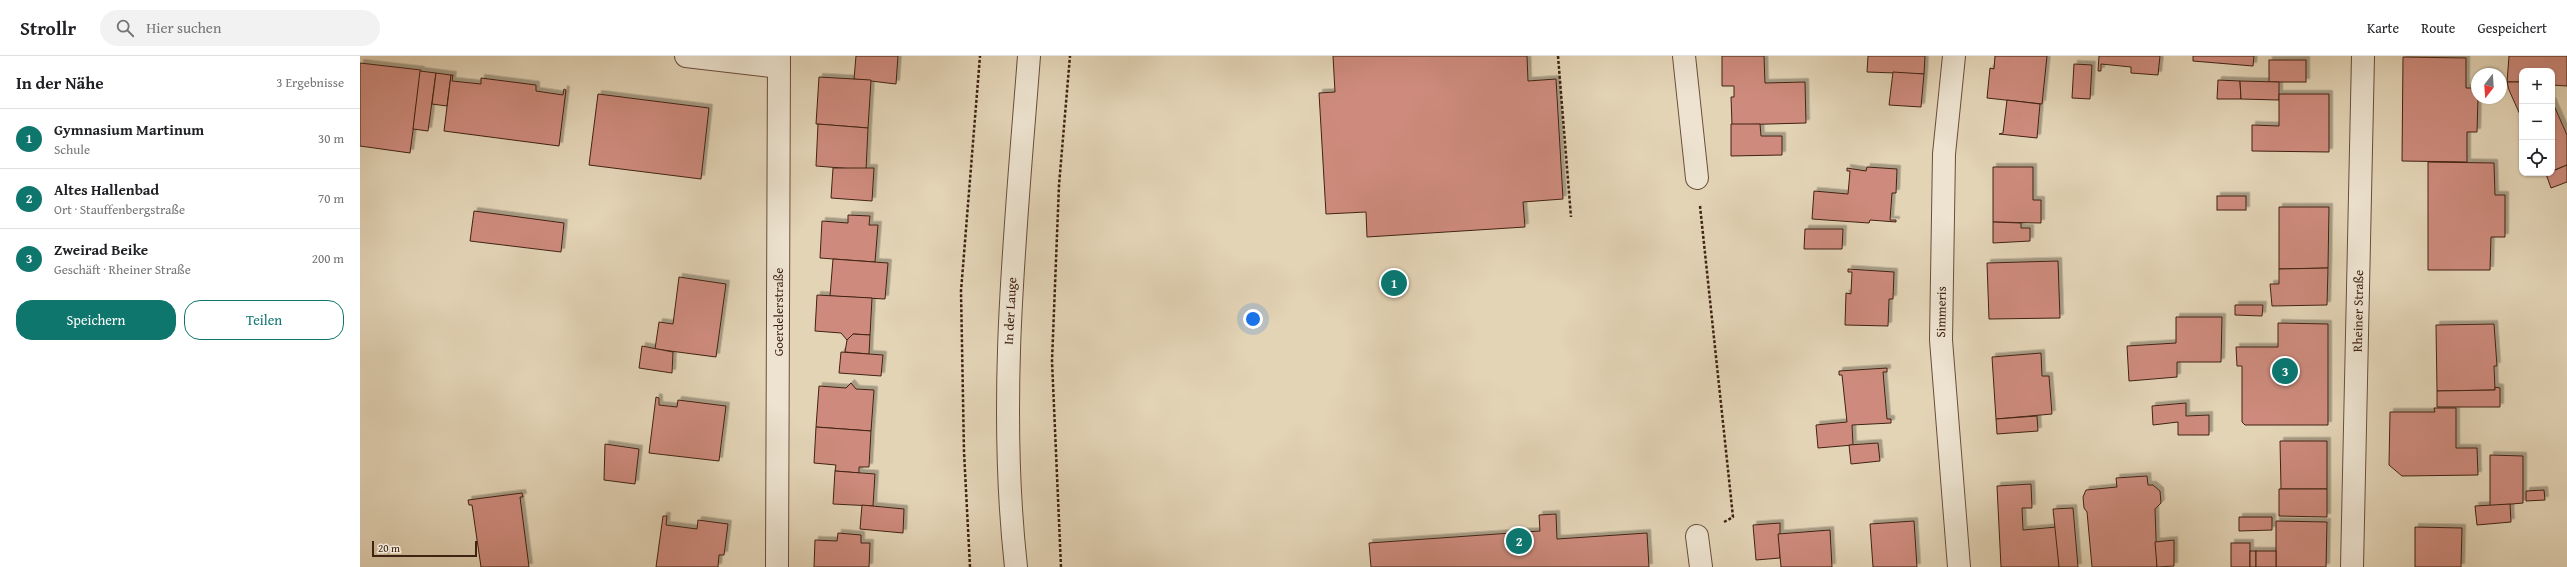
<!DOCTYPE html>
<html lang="de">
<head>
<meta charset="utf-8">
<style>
	:root { --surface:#fff; --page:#f2f2f2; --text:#202124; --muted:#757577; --line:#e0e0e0; --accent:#0f766e }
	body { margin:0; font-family:"Gentium Book Plus",serif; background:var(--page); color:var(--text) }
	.controls { position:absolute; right:12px; top:12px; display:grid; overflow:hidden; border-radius:8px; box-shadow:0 1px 3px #0004 }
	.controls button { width:36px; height:36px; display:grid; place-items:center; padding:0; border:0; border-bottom:1px solid var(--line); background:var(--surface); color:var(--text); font:20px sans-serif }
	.compass { position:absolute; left:2111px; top:12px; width:36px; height:36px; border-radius:50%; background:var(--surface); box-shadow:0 1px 3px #0004; rotate:197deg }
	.scale { position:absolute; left:12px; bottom:10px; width:105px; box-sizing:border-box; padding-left:4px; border:2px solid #402212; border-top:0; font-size:11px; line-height:14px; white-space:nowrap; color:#402212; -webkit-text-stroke:3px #ede3d0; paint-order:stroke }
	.you { position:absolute; left:893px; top:263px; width:14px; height:14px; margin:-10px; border:3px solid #fff; border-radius:50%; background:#1a73e8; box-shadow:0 0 0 6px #1a73e833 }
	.badge { display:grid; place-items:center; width:26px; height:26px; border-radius:50%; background:var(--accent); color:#fff; font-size:13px; font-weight:700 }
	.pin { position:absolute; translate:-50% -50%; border:2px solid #fff; box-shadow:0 1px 4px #0006 }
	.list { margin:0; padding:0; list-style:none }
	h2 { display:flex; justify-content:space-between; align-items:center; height:52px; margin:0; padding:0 16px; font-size:17px }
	h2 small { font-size:13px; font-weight:400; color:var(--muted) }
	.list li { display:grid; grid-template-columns:26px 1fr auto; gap:12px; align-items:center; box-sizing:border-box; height:60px; padding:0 16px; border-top:1px solid var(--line) }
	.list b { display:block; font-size:15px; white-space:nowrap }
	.list p { margin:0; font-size:13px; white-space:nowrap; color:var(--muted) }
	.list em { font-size:13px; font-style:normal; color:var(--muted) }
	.actions { display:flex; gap:8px; padding:12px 16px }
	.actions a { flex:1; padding:9px 0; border:1px solid var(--accent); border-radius:16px; text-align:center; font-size:14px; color:var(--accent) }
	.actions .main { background:var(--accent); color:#fff }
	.icon { flex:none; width:22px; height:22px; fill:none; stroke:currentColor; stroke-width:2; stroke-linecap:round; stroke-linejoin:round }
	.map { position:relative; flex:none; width:2207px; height:511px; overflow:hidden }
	header { display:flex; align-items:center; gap:24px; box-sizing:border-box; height:56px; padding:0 20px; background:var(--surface); border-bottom:1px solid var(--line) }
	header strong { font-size:19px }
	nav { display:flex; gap:22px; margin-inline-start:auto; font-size:14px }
	.search { width:280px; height:36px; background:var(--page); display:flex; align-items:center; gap:10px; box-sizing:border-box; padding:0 14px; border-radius:22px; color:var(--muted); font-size:15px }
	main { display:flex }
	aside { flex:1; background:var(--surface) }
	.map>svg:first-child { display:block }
	.building { fill:#ce8b7d; stroke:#402212; filter:url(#shadow) }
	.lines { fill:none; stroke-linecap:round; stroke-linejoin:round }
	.minor-casing { stroke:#694e3b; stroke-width:24 }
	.path { stroke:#402212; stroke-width:2.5; stroke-dasharray:3 2; stroke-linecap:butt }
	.minor { stroke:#ede3d0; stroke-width:22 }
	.labels { text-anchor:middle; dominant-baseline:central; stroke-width:3.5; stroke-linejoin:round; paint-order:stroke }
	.street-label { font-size:13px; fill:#402212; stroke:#ede3d0 }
</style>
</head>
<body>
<header>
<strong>Strollr</strong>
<div class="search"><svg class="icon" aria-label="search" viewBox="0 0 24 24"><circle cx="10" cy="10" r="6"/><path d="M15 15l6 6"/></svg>Hier suchen</div>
<nav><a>Karte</a><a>Route</a><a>Gespeichert</a></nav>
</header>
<main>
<aside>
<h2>In der Nähe<small>3 Ergebnisse</small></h2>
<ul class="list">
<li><span class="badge">1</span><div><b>Gymnasium Martinum</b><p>Schule</p></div><em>30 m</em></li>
<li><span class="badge">2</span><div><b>Altes Hallenbad</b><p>Ort · Stauffenbergstraße</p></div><em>70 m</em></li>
<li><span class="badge">3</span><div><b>Zweirad Beike</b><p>Geschäft · Rheiner Straße</p></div><em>200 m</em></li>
</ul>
<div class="actions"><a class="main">Speichern</a><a>Teilen</a></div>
</aside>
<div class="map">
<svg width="2207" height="511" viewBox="0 0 2207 511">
	<defs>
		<filter id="shadow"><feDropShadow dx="3.5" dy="-3.5" stdDeviation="0" flood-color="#0004"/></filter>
	</defs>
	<rect width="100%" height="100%" fill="#e3d4b6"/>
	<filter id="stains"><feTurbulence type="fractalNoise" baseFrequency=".005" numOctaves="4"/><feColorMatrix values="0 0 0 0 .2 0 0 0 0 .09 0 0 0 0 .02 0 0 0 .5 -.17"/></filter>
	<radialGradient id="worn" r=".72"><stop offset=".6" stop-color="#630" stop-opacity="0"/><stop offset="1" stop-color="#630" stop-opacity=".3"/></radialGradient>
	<g class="building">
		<path d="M496 0H538L536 28 494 23Z"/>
		<path d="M973 0H1167L1168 25 1196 23 1203 143 1163 146 1165 171 1007 181 1006 156 966 158 959 37 975 36Z"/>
		<path d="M1362 0H1404L1405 27 1445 26 1446 67 1372 69 1371 41H1374V30H1362Z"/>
		<path d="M1508 0H1565L1564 18 1507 16Z"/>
		<path d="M1635 0H1687L1682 48 1627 42 1630 12 1634 13Z"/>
		<path d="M1739 0H1800L1798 19 1771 17V11L1741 8V15H1738Z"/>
		<path d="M1833 0H1894L1893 10 1833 5Z"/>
		<path d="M2149 0H2207V30L2192 29V15H2162V26H2147Z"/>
		<path d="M2043 1 2106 2V32H2117L2118 42 2117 76H2107V106L2042 105Z"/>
		<rect x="1909" y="4" width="37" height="22"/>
		<path d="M0 7 61 14 50 97 0 90Z"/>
		<path d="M1714 8 1732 9 1730 43 1712 42Z"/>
		<path d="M60 15 76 17 68 75 53 73Z"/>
		<path d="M1533 16 1564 18 1561 51 1529 49Z"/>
		<path d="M76 17 91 19 87 50 72 48Z"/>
		<path d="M91 19H93L92 25 121 28V22L176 29V35L203 39 204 33 206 34 199 90 84 75Z"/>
		<path d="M459 21 511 24 508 72 456 68Z"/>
		<path d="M1858 24 1880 25 1881 43H1857Z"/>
		<path d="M1880 25 1919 26V44L1881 43Z"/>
		<path d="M2147 26H2162V63L2149 34Z"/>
		<path d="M238 38 349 52 341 123 229 109Z"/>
		<path d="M1919 38H1969V96L1892 95V69L1919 70Z"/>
		<path d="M1647 44 1680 48 1677 82 1639 78 1643 77Z"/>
		<path d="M2192 45 2207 79V109L2192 115Z"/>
		<path d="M458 68 508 72 506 114 456 110Z"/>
		<path d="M1371 68H1400L1401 80H1422V99L1371 100Z"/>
		<path d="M2068 106 2134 107 2135 139H2145V181H2131L2130 214H2068Z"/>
		<path d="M2207 109V126L2191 132 2186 118Z"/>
		<path d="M1507 111 1537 113 1536 137H1532L1530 164H1536V166L1510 164 1509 167 1452 163 1454 135 1488 138 1490 115H1487V112L1506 115Z"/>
		<path d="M1633 111H1673V144H1681V167L1633 166Z"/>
		<path d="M473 112H514L512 145 471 142Z"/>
		<rect x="1857" y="140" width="29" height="14"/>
		<path d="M1919 151H1969L1968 212 1919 213Z"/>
		<path d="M114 155 204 167 201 196 110 185Z"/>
		<path d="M488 159 510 160 509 169H518L515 206 460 202 462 165 488 167Z"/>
		<path d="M1633 166 1661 167V172H1670V185L1633 187Z"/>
		<path d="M1445 173H1483L1482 193H1444Z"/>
		<path d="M473 203 528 207 525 243 470 240Z"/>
		<path d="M1698 205 1700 262 1629 263 1627 207Z"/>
		<path d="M1968 212 1967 249 1912 250 1910 228H1919V213Z"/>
		<path d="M1488 213 1534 216 1533 243H1529L1528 270 1485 269 1486 237 1491 238 1492 216H1488Z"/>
		<path d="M319 221 366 228 356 301 295 293 299 266 313 268Z"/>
		<path d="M457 239 512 242 510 279 493 278 487 284 481 277 455 275Z"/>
		<path d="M1875 249H1903L1902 260 1875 259Z"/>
		<path d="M1816 261H1862L1861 306H1817V321L1769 325 1767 290 1816 287Z"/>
		<path d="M1918 267 1968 268V369H1885L1882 366V310H1877L1876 291H1918Z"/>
		<path d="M2134 268 2137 310H2134L2135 334 2077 335 2076 269Z"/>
		<path d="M493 278 510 279 509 298 485 296 487 284Z"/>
		<path d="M282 290 313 296 312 317 279 312Z"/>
		<path d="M481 296 523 299 521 320 479 317Z"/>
		<path d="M1681 297 1682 320H1689L1692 358 1636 363 1632 301Z"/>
		<path d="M1527 312V316H1523L1527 363H1531V367L1492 369 1493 389 1458 392 1456 369 1487 366 1482 319H1479V315Z"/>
		<path d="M491 327 496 333 514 334 511 375 456 371 459 330 486 332Z"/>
		<path d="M2135 331 2140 332V351H2077V335L2135 334Z"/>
		<path d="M296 341 299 342V349L317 351 318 344 366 350 359 405 289 397Z"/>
		<path d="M1826 347V360L1849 359V379H1818V366L1793 369 1792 350Z"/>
		<path d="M2074 352H2096V392H2117L2118 419 2042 420 2029 409 2030 356H2075Z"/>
		<path d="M1677 360 1678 375 1637 378 1636 363Z"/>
		<path d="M456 371 511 375 509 411H499V417L475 415 476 409 454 407Z"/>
		<path d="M1920 385H1967V433H1921Z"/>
		<path d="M1518 387 1520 405 1491 408 1489 389Z"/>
		<path d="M245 388 279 393 275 428 244 424Z"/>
		<path d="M2130 399 2163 400V447L2130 450Z"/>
		<path d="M475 415 515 418 513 450 473 448Z"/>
		<path d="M1787 420 1788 429H1793L1800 435 1801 447 1795 453 1797 511H1732L1727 456 1724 452 1723 441 1726 434 1757 431 1756 422Z"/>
		<path d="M1671 428 1672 452H1662L1663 474 1697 471 1699 511H1641L1637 430Z"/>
		<path d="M1919 433H1967V461L1919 460Z"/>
		<path d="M2184 434 2185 444 2166 445V435Z"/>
		<path d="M162 437 163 441H160L169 511H121L112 449H109L108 444Z"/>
		<path d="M2150 448 2151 466 2117 469 2115 450Z"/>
		<path d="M502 449 544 453 543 477 500 473Z"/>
		<path d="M1713 452 1718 511H1699L1693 453Z"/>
		<path d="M1196 458 1197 483 1287 477 1289 511H1011L1009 487 1180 475 1179 459Z"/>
		<path d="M303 460H307L306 469 337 473 338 464 368 468 364 499H359L358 511H296Z"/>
		<path d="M1879 461H1912V474L1879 475Z"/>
		<path d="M1554 465 1557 511H1513L1510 468Z"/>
		<path d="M1916 465 1967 466 1966 511H1916Z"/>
		<path d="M1420 467V502L1396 504 1393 469Z"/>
		<path d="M2055 471 2102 472 2101 511H2055Z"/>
		<path d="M1470 474 1472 511H1421L1418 478Z"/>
		<path d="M478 477 501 479V487H510L509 511H454L455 484 477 485Z"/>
		<path d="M1814 484V510L1797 511 1795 486Z"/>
		<rect x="1871" y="487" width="19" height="24"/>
		<rect x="1890" y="495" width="6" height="16"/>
		<rect x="1896" y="495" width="20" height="16"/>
	</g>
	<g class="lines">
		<g class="minor-casing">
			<g id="minor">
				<path d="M326 0 419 11"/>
				<path d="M1324 0 1337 122"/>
				<path d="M1594 0 1584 98 1581 284 1599 511"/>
				<path d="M1337 480 1341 511"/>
				<path d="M417 511 419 0"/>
				<path d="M656 511C637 341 656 170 669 0"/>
				<path d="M1992 511 2003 0"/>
			</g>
		</g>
		<g class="path">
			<path d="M1198 0 1211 161"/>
			<path d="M1340 150 1373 461 1364 466"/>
			<path d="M610 511 604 396 601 235 620 0"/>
			<path d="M701 511 692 305 699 129 710 0"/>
		</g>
		<use href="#minor" class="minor"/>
	</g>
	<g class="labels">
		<g class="street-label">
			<text transform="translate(650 255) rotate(-87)">In der Lauge</text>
			<text transform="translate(1998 255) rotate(-89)">Rheiner Straße</text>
			<text transform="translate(418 256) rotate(-90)">Goerdelerstraße</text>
			<text transform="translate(1581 256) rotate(-89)">Simmeris</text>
		</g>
	</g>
	<rect width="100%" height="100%" filter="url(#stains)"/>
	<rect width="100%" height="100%" fill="url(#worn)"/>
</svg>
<div class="controls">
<button>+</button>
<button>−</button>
<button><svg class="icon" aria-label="locate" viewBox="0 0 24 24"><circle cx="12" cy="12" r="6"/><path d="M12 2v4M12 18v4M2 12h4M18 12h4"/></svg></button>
</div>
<svg class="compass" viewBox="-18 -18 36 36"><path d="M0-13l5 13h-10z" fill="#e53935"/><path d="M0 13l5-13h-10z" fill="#757577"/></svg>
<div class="scale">20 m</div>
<div class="you"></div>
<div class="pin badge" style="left:1034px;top:227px">1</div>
<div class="pin badge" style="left:1159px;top:485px">2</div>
<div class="pin badge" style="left:1925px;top:315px">3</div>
</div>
</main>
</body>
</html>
